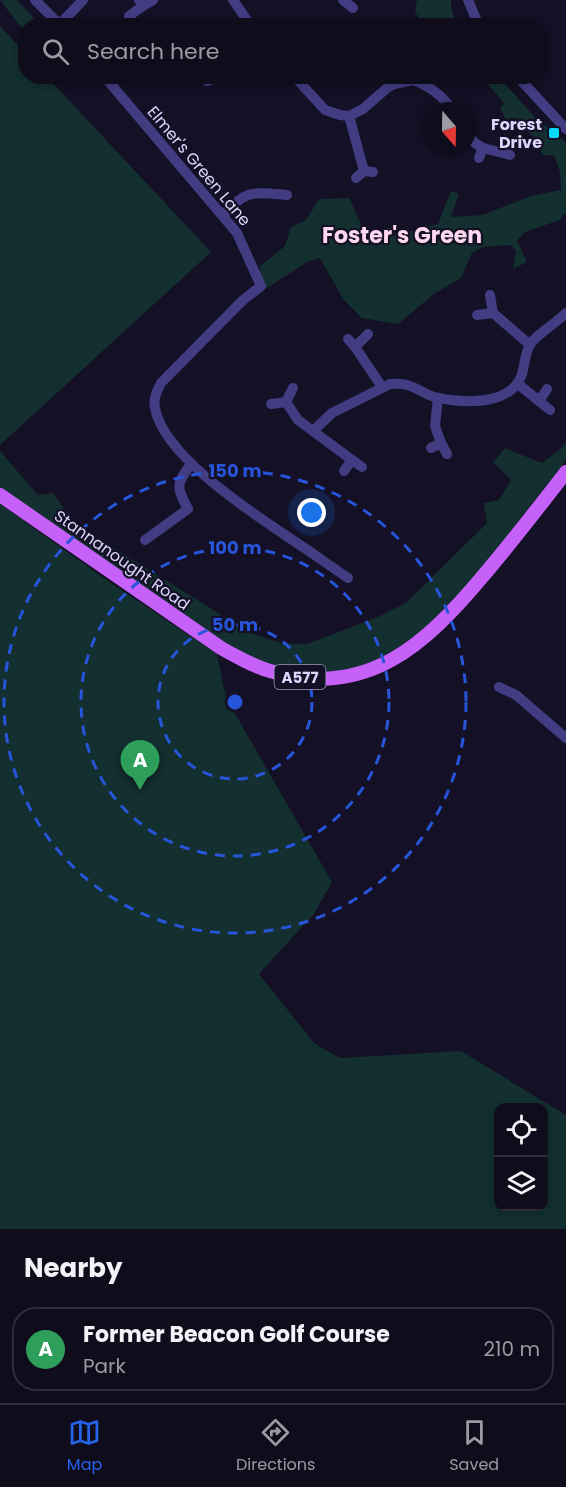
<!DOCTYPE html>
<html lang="en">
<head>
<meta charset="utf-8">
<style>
	:root { --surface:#0f0c1c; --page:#1d1a29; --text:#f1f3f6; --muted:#9b9ba3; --line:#2f2c3b; --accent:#2563eb }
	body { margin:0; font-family:Poppins,sans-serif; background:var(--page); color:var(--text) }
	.controls { position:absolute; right:18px; bottom:18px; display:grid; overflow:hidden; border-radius:12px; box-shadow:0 3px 9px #0003 }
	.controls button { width:54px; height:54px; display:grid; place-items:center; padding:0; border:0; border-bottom:2px solid var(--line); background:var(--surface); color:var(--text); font:30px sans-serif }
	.compass { position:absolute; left:422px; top:102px; width:54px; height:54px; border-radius:50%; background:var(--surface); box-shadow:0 3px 9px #0003; rotate:160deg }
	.you { position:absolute; left:312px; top:513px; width:21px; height:21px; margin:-15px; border:4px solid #fff; border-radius:50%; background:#1a73e8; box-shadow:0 0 0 9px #1a73e833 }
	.badge { display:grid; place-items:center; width:39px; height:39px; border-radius:50%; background:var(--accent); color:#fff; font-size:20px; font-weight:700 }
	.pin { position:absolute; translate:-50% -50px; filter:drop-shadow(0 2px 3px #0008) }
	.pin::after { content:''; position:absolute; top:32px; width:21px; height:18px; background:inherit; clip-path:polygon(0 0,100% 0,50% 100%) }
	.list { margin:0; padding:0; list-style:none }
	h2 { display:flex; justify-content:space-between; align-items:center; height:78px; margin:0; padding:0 24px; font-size:26px }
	h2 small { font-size:20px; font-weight:400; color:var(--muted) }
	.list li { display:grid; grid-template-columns:39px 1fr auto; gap:18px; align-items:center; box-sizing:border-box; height:84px; margin:0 12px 12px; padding:0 12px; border:2px solid var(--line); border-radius:24px }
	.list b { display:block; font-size:22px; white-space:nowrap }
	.list p { margin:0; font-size:20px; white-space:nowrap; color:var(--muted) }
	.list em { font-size:20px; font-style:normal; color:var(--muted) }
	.icon { flex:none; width:33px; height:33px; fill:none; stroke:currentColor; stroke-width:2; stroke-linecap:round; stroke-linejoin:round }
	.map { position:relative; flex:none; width:566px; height:1229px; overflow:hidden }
	.search { position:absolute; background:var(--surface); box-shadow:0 3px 9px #0003; left:18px; right:18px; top:18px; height:66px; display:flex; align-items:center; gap:15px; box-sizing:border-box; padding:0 21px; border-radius:24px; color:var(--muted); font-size:22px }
	.sheet { height:174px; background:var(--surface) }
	nav { display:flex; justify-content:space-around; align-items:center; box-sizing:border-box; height:84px; border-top:2px solid var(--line); background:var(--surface); font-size:16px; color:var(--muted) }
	nav a { display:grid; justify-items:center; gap:3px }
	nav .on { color:var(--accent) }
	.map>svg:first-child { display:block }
	.green { fill:#132f2f; fill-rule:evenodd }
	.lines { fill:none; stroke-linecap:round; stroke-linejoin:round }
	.minor { stroke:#423d83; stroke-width:10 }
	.major { stroke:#c561f9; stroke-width:14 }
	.ring { fill:none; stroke:#2755da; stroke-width:3; stroke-dasharray:10 8 }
	.poi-dot { fill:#09d7f6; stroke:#141025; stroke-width:2 }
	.labels { text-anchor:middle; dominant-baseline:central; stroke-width:4.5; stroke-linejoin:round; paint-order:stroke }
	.shield { fill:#141025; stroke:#a09bbd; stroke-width:1.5 }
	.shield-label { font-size:15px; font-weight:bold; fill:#dcd6fe }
	.poi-label { font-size:16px; font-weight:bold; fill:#dcd6fe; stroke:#141025; text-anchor:end }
	.street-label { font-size:16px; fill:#dcd6fe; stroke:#141025 }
	.district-label { font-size:22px; font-weight:bold; fill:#fed8ef; stroke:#141025 }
	.centre { fill:#2755da; stroke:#141025; stroke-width:3 }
	.ring-label { font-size:18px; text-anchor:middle; font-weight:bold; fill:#2755da; stroke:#141025; stroke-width:4.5; stroke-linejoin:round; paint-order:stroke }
</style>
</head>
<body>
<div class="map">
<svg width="566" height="1229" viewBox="0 0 566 1229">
	<rect width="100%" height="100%" fill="#141025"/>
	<g class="green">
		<path d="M0 0H17L40 25 26 26 25 32Z"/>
		<path d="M417 0H451C451 10 453 19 461 25H437L421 21 415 12Z"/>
		<path d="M0 26 25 53 26 76 47 77 211 252 0 445Z"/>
		<path d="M482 77H499L540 123 555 131 566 143V214H564L560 220 525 232 517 241 527 262 513 269 516 251 510 245 483 247 472 253 461 278 434 294 398 324 362 318 343 299 320 258 307 262 267 288 259 278 260 266 285 246 291 227 306 220 319 199 349 198 369 241 438 224 451 191 459 194 451 217 482 215 531 196 561 190 560 172 554 155H542L541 143 526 130 517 118 506 119 500 109 504 103Z"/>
		<path d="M566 442V460L507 536 446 611 414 641 386 658 358 669 300 676 239 655 0 492V451L38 495 53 493 63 507V516L250 633 281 643 307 644 378 617 406 603 487 523 484 503 499 500 511 480 493 462 505 448 542 463 563 447Z"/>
		<path d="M0 504 108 581 217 654 226 698 332 882 314 914 259 974 315 1044 340 1058 461 1051 566 1115V1229H0ZM498 1108H544V1206H498Z"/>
	</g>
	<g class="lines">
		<g class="minor">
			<path d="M35 0 61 26"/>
			<path d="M139 0 143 6 153 0"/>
			<path d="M233 0 251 26"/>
			<path d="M343 0 353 8"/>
			<path d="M468 0 479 26"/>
			<path d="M129 16 143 6"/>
			<path d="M60 24 83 0"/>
			<path d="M104 76 237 233 261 286 242 301 161 383C157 391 153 398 155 408 164 459 262 519 303 547 318 557 333 568 348 578"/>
			<path d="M294 76 325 110 340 115 349 116 363 109 387 88 394 84 413 80"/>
			<path d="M412 76 413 80C430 86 443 96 453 111"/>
			<path d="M517 76 566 129"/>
			<path d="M207 81 220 76"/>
			<path d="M349 116 364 171"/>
			<path d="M467 135 475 143 483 148"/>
			<path d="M479 158 483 148 510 155"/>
			<path d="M356 178 364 171 373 172"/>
			<path d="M223 215C229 209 235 203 242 198 254 190 274 194 287 195"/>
			<path d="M493 313 530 345"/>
			<path d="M477 315 493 313 490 295"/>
			<path d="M348 339 355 347 368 334"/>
			<path d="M355 347 382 387"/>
			<path d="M518 384 539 401"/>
			<path d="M547 389 539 401 550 410"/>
			<path d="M438 398 435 426 441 443"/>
			<path d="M286 402 298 420 352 460"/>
			<path d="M271 404 286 402 293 388"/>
			<path d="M313 431 332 413 390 384C408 382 414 388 429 395 436 398 443 399 451 400 476 403 513 402 522 374 525 364 525 351 531 343 541 331 555 324 566 313"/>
			<path d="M431 448 441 443 447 454"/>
			<path d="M344 471 352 460 362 467"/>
			<path d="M145 540 188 509C176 487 176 484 191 464"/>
			<path d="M499 687 516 695 566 738"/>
		</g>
		<path class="major" d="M0 495 221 648C237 657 253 666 270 671 367 700 426 644 483 576 512 542 539 507 566 472"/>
	</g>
	<g class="ring">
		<circle cx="235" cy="702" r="77"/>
		<circle cx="235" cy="702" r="154"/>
		<circle cx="235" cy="702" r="231"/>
	</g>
	<rect class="poi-dot" x="548" y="127" width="12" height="12" rx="3"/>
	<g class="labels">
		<rect class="shield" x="274.5" y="665" width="51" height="24" rx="4.5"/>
		<g class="shield-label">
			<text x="300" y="677">A577</text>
		</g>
		<g class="poi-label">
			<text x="542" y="124">Forest<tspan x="542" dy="18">Drive</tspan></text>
		</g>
		<g class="street-label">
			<text transform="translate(199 166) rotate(50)">Elmer's Green Lane</text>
			<text transform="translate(122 560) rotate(35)">Stannanought Road</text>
		</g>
		<g class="district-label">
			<text x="402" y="235">Foster's Green</text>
		</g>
	</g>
	<circle cx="235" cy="702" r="9" class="centre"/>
	<g class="ring-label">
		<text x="235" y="477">150 m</text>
		<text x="235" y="554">100 m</text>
		<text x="235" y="631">50 m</text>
	</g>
</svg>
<div class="controls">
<button><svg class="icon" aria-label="locate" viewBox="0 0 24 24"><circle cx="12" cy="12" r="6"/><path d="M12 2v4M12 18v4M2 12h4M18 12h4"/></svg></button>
<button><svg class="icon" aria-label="layers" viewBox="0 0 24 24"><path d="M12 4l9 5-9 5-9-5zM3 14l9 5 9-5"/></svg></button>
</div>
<svg class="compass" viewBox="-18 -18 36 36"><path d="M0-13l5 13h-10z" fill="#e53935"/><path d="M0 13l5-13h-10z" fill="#9b9ba3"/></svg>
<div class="you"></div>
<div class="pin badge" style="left:140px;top:790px;background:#2e9e5b">A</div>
<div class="search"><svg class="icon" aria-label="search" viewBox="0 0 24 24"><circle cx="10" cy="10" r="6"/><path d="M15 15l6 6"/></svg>Search here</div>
</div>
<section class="sheet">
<h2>Nearby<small></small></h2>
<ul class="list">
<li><span class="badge" style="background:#2e9e5b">A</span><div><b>Former Beacon Golf Course</b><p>Park</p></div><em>210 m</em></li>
</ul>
</section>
<nav>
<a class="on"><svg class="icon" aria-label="map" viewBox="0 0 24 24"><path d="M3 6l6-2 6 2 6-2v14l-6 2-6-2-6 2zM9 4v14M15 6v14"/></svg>Map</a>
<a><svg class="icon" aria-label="directions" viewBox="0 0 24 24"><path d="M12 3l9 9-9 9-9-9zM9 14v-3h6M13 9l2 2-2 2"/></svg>Directions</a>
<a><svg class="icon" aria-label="saved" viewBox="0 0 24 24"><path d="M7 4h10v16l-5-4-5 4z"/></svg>Saved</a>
</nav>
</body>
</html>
